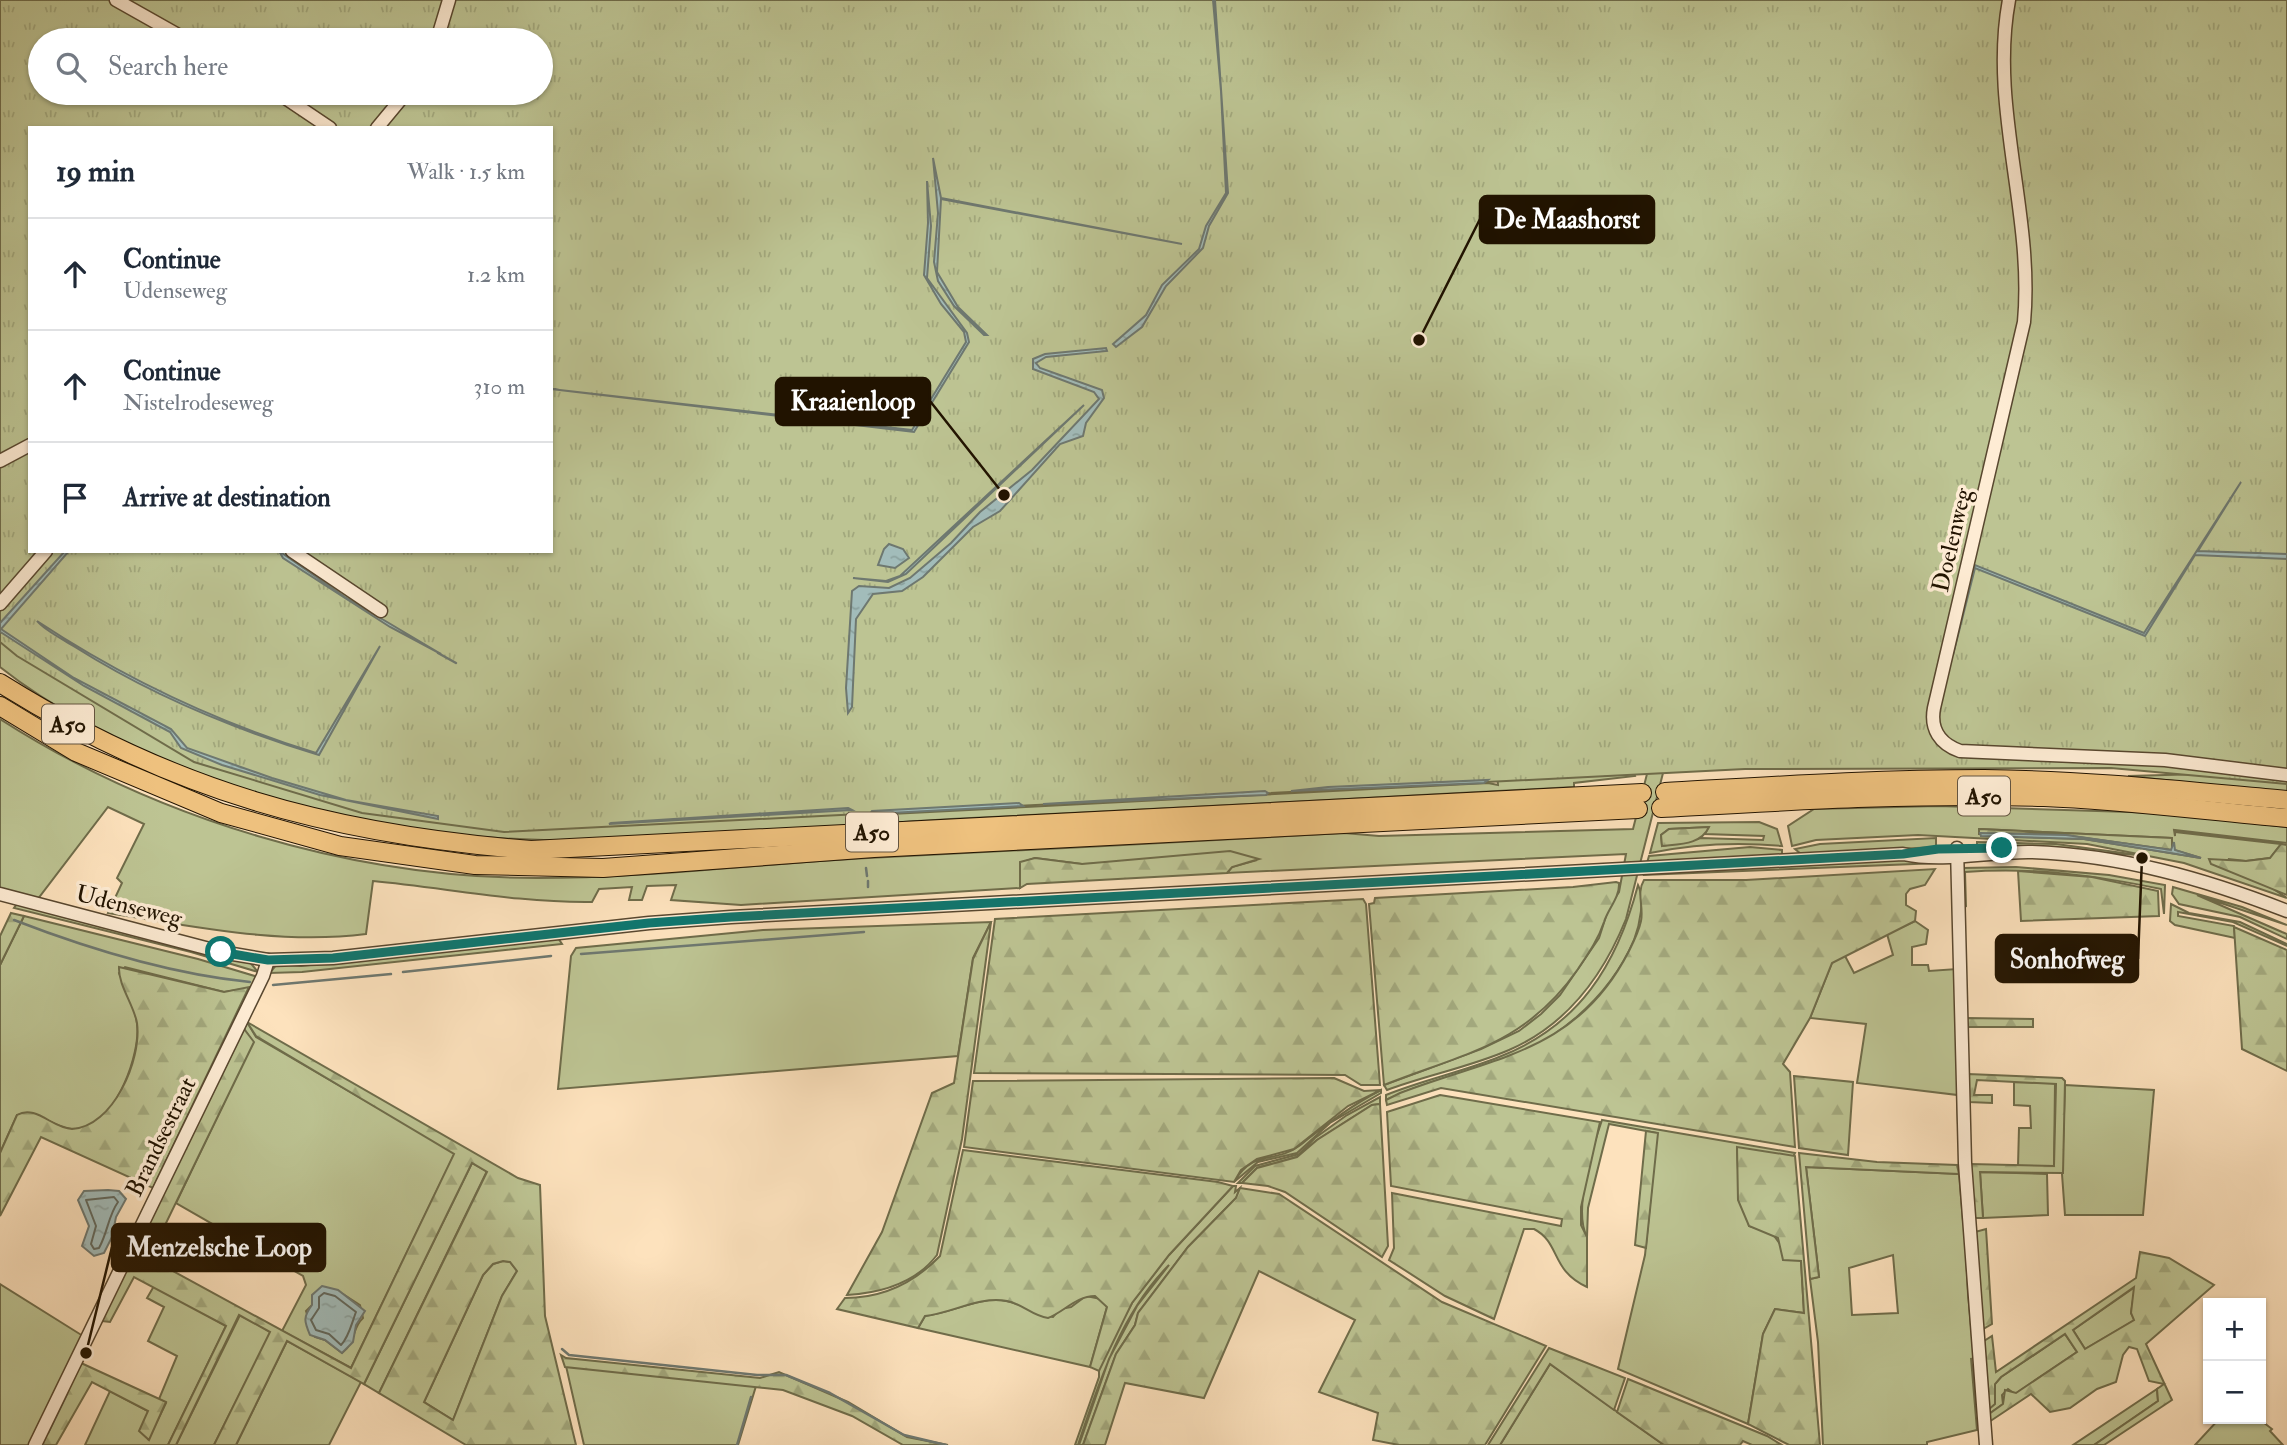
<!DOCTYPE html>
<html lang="en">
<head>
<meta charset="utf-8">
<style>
	:root { --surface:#fff; --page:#f6f6f7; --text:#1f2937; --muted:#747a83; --line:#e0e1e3 }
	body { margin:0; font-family:"IM FELL Double Pica",serif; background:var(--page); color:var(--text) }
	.controls { position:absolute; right:21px; bottom:21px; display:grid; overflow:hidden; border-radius:0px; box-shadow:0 2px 5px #0004 }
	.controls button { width:63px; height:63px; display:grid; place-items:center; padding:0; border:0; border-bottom:2px solid var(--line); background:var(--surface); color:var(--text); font:35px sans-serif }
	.stop { position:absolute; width:21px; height:21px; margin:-16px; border:5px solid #0f766e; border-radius:50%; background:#fff }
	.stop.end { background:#0f766e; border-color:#fff; box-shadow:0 2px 7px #0008 }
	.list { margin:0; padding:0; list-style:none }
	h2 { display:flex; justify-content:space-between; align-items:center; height:91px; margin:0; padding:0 28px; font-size:30px }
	h2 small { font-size:23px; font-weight:400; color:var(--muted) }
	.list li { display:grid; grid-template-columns:46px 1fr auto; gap:21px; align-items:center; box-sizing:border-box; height:112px; padding:0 28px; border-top:2px solid var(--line) }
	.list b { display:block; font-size:26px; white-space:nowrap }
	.list p { margin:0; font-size:23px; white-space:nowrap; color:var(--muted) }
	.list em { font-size:23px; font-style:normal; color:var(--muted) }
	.icon { flex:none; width:38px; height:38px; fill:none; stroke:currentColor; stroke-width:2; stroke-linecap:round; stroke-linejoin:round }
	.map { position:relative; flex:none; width:2287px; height:1445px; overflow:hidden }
	.search { position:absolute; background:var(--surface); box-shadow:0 2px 5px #0004; left:28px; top:28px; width:525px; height:77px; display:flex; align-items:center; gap:18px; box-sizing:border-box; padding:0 24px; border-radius:38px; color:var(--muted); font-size:26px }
	.panel { position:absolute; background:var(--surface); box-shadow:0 2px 5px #0004; left:28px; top:126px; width:525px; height:427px; border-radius:0px }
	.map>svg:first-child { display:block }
	.grass { fill:#bdc493; stroke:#6f6c4a; stroke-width:2; fill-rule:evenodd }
	.forest { fill:url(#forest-firs); stroke:#6f6c4a; stroke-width:2; fill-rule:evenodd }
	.park { fill:url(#park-tufts); stroke:#6f6c4a; stroke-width:2; fill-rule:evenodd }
	.water { fill:url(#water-ripples); stroke:#6e7870; stroke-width:2 }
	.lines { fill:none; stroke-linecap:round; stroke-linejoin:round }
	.shore { stroke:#62685d; stroke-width:2 }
	.stream { stroke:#6e7870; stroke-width:2.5 }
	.minor-casing { stroke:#58472f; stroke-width:15 }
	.highway-casing { stroke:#211300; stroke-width:20 }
	.minor { stroke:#feecd4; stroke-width:12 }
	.highway { stroke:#eec17e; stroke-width:18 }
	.route { stroke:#0f766e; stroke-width:9 }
	.labels { text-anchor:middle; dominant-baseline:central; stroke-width:7; stroke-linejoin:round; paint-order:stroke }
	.shield { fill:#feecd4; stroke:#635440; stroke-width:2 }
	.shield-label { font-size:23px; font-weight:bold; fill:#211300 }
	.street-label { font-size:24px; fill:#211300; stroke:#feecd4 }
	.leader { fill:none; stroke:#211300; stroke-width:2.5 }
	.callout-dot { fill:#211300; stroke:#feecd4; stroke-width:2.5 }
	.callout { fill:#211300; stroke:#211300; stroke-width:2.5 }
	.callout-label { font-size:26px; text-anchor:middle; font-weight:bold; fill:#fff }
</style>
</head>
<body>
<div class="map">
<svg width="2287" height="1445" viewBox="0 0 2287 1445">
	<defs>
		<pattern id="forest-firs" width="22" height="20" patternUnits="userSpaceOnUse" patternTransform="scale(1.75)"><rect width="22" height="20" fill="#bdc493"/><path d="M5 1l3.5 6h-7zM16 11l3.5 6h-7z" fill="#a2a87d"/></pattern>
		<pattern id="park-tufts" width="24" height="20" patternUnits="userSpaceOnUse" patternTransform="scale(1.75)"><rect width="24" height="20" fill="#bdc493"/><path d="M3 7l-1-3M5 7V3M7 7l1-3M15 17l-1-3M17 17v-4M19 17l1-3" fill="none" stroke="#a2a87d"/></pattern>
		<pattern id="water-ripples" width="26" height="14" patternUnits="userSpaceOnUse" patternTransform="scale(1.75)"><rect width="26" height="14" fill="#a2bcba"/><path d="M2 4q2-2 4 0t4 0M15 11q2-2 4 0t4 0" fill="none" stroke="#8ba19e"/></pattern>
	</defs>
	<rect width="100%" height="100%" fill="#fde2bd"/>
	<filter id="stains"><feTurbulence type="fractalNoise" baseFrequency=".00286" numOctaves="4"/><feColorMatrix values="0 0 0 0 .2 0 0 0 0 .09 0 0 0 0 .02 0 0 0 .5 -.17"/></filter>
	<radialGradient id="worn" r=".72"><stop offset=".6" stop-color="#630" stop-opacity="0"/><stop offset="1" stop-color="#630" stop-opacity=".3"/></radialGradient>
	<g class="grass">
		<path d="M0 632 871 815 1488 783 1498 785 1497 773H1634L1635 776 1574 783V787C1366 798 1159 809 951 819 786 828 616 852 450 834 357 825 262 801 176 765 114 739 53 709 0 667Z"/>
		<path d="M1680 706 1626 919C1603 976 1567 1025 1509 1050 1470 1067 1427 1075 1387 1090L1384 1085 1481 1049 1519 1031 1541 1014 1560 995 1599 938 1609 907 1619 892 1626 854 1227 873 1232 867 1257 860 1082 864 1035 858 1020 863V888L741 905 671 900 676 885 647 886 642 900H629L632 887 599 889 592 902C518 903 447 888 373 881L366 934C279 945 193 926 108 913L122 883 117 878 144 824 108 807 37 900 0 891V719C156 819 352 878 537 878 647 878 757 864 868 858 1027 850 1185 842 1344 833L1379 836 1633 829 1649 766Z"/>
		<path d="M2240 773 2287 778V793L2128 776Z"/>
		<path d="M1938 806 2162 813 2287 827V843L2174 830 2175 836V832L2281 844 2270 858 2246 861 2228 859 2287 898 2184 863 2087 844 1918 835 1816 840 1792 846 1788 826 1814 809ZM1980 829 2171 838 2174 850 2201 858 2084 839 1981 836Z"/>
		<path d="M1759 822 1777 829 1782 846C1739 842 1693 844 1650 853L1658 823ZM1708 827 1705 834 1764 836 1763 840 1701 838 1662 846 1661 835 1669 829Z"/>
		<path d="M1936 838V847L1801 854 1795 849 1820 844Z"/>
		<path d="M1977 842 2056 844 2138 855 1977 845Z"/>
		<path d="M1750 847 1782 850V856L1647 863 1649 856Z"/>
		<path d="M1937 858 1938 863 1644 875 1645 871Z"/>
		<path d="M2016 867 2109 875 2165 885 2164 914 2161 889C2093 875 2034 867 1965 872L1966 906 1961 905 1963 868Z"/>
		<path d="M1638 885C1645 899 1640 924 1634 940 1609 999 1553 1045 1493 1064 1457 1075 1421 1083 1386 1100V1095C1423 1080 1462 1072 1499 1057 1579 1026 1617 965 1638 885Z"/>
		<path d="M2173 887 2242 907 2287 925 2197 895 2282 932 2287 934V939L2240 917 2179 904 2172 894Z"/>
		<path d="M17 904 249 961 258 972 191 952 14 908Z"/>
		<path d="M2171 904 2189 913 2240 922 2287 944V946L2233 922 2178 912V916L2234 926 2235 938 2175 925 2170 921Z"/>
		<path d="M24 916 198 959 258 977 256 987 224 992 125 967 119 973C126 989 135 1006 137 1024 141 1053 116 1121 84 1128 58 1134 42 1109 17 1115L0 1153V965Z"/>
		<path d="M1915 921 1928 930 1926 944 1912 947V965H1928L1929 971 1957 969 1960 1122 1958 1125 1957 1095 1857 1083 1866 1024 1810 1018 1832 963 1844 954 1854 973 1893 955 1887 934Z"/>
		<path d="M991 922 973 958 958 1056 558 1089 571 956 576 948 763 930Z"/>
		<path d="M558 938 562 944 302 972 270 973 277 964 301 966Z"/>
		<path d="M247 1022 256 1037 455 1153 351 1368 282 1331 306 1285 303 1276 176 1203 253 1042 244 1029ZM343 1294 360 1305 363 1318C351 1329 357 1341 342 1353L325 1340 315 1337 306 1311 312 1305Z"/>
		<path d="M2014 1082 2055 1083 2054 1167 2018 1166 2019 1128H2031L2030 1106 2014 1105Z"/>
		<path d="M2065 1085 2154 1090 2143 1215H2065L2062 1174Z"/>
		<path d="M1381 1090V1093L1330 1123 1297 1153 1258 1162 1234 1182C1254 1148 1275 1164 1299 1146 1326 1125 1350 1106 1381 1090Z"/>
		<path d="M1380 1097V1104L1372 1105 1317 1140 1297 1157 1257 1168 1242 1183H1238L1255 1166 1299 1154 1315 1138 1347 1115Z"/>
		<path d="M1602 1120 1795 1153 1793 1157 1737 1148 1738 1170 1749 1226 1772 1233 1780 1244 1801 1260 1804 1313 1775 1309 1763 1334 1748 1424 1618 1369 1645 1255 1657 1133 1609 1124 1588 1208 1587 1237C1573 1211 1592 1149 1602 1120Z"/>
		<path d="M472 1163 487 1171 379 1393 364 1384Z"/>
		<path d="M1959 1166 1962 1169 1968 1294 1982 1445 1971 1358 1977 1430 1927 1442V1445H1823L1818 1342 1810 1279 1819 1277 1806 1167 1959 1174 1963 1221ZM1893 1255 1898 1313 1852 1315 1849 1268Z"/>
		<path d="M1980 1172 2047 1174 2048 1215 1983 1218Z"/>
		<path d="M1233 1186H1236L1235 1192 1240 1188 1236 1198 1188 1247 1138 1313 1135 1325 1116 1354 1083 1445H1079L1109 1359 1137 1306 1169 1265C1121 1313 1099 1382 1078 1445H1075L1099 1377V1365L1132 1303 1169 1255Z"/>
		<path d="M503 1261 510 1262 517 1271 502 1296 453 1420 424 1402 483 1275 493 1264Z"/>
		<path d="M0 1284 83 1336 30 1445H0Z"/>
		<path d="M154 1286 226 1326 168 1445H85L110 1391 148 1411V1440L166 1403 159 1399 177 1356 148 1341 164 1307 147 1298Z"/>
		<path d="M2135 1287 2131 1313 2135 1320 2085 1349 2073 1330Z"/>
		<path d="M1086 1296 1101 1299 1107 1307 1090 1367 918 1328 925 1316C952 1313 979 1296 1006 1301 1024 1304 1033 1314 1053 1317L1060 1309 1071 1307Z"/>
		<path d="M240 1315 271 1332 214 1445H176Z"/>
		<path d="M2065 1334 2077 1352 2015 1394 2008 1389 2002 1395 2003 1404 1989 1414 1983 1338 1995 1384 2001 1377Z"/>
		<path d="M287 1341 361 1382 329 1445H236Z"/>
		<path d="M1550 1364 1664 1445H1500Z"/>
		<path d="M566 1366 756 1386 738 1445H584Z"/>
		<path d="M2157 1389 2158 1401 2094 1445H2073Z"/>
		<path d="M2219 1419H2259L2272 1429 2270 1431 2283 1445H2195Z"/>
	</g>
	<g class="forest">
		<path d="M1709 827C1701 845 1679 844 1662 846L1661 835 1669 829Z"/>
		<path d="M1979 829 2172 838V850L2050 833 1979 834Z"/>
		<path d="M2281 844 2287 845V895L2211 864 2209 859 2246 861 2270 858Z"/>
		<path d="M1230 851 1259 859 1232 867 1227 873 1027 884 1020 888V862L1035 858 1082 864Z"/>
		<path d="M1935 869 1925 885 1910 889 1906 894V905L1916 911 1915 921 1832 963 1810 1018 1783 1064 1790 1072 1795 1147 1441 1088 1387 1105 1386 1100 1400 1093C1493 1057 1577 1053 1629 951 1633 943 1639 931 1641 921 1644 907 1636 893 1644 880H1746Z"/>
		<path d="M2018 871 2092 877 2158 891 2159 916 2021 921Z"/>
		<path d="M1616 882 1619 883C1620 897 1608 909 1604 922 1598 940 1588 954 1578 969 1525 1045 1465 1053 1384 1085L1369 904 1374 903 1375 898 1573 887Z"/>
		<path d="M1363 899 1366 904 1380 1085H1361L1345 1075 974 1073 995 919Z"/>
		<path d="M11 913 24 916 0 965V936Z"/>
		<path d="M991 922 962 1139 937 1255C915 1284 880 1293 847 1295L882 1232 932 1093 954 1083 973 959Z"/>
		<path d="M2234 927 2287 950V1071L2242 1049Z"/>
		<path d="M119 967 224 992 249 987 153 1188 41 1137 0 1216V1153L17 1115C36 1104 53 1129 72 1129 113 1127 142 1060 137 1023 134 1005 118 985 119 967Z"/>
		<path d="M1967 1018 2033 1019V1027H1967Z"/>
		<path d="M247 1022 518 1178 540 1185 545 1316 576 1445H466L379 1393 487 1172 472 1163 364 1384 287 1341 236 1445H214L270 1332 239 1315 176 1445H168L226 1326 134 1277 110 1322 101 1321 244 1029 254 1042 149 1258 351 1368 454 1154 256 1036ZM503 1261 510 1262 517 1271 502 1296 453 1420 424 1402 483 1275 493 1264Z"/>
		<path d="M1968 1074 2062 1078 2065 1081 2063 1173 1980 1172 1983 1218H1974L1971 1164 2054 1166 2056 1084 1977 1080 1974 1095H1992V1103L1969 1102Z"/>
		<path d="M1794 1076 1853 1082 1848 1155 1799 1148Z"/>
		<path d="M1334 1078 1364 1091 1381 1090 1348 1106 1294 1149 1257 1159 1241 1170 1234 1182 964 1147 973 1081Z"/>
		<path d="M1440 1095 1600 1122 1581 1207V1225L1587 1237V1287C1550 1270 1561 1243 1534 1229H1524L1494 1319 1445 1296 1389 1260 1394 1248 1392 1193 1561 1226 1562 1219 1391 1186 1387 1112Z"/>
		<path d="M1380 1104 1388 1246 1382 1257 1285 1192 1268 1186 1242 1183 1257 1168 1297 1157 1317 1140 1372 1105Z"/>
		<path d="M1646 1131 1658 1133 1646 1248 1635 1245Z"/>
		<path d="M1737 1147 1795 1156 1820 1445H1789L1748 1424 1763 1334 1775 1309 1804 1313 1801 1261 1783 1260 1778 1238 1749 1226 1738 1200Z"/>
		<path d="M963 1150 1218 1182 1233 1186 1169 1255 1132 1303 1099 1371 1090 1367 1107 1307 1095 1296C1076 1296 1064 1312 1048 1318 1032 1316 1023 1304 1007 1301 979 1296 952 1313 925 1316L918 1328 837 1309 845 1298C882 1298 914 1283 940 1256Z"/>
		<path d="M1799 1153 1877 1162 1957 1165 1959 1174 1806 1167 1819 1277 1810 1279Z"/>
		<path d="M1240 1188 1279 1194 1442 1302 1546 1346 1485 1445H1399L1373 1440 1378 1413 1319 1392 1355 1320 1259 1271 1204 1398 1125 1383 1105 1445H1083L1116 1354 1135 1325 1138 1313 1188 1247 1236 1198Z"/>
		<path d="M1986 1229 1992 1324 1983 1329 1975 1232Z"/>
		<path d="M2140 1252 2169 1258 2214 1285 2146 1344 2172 1400 2104 1445H2094L2158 1401 2157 1389 2164 1384 2149 1381 2137 1349 2129 1347 2123 1355 2116 1382 2097 1389 2070 1408 2050 1412 2031 1394 1989 1422V1414L2003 1404 2005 1390 2016 1393 2077 1352 2065 1334 2001 1377 1995 1384V1404L1988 1410 1984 1341 1992 1336 1996 1372 2136 1278ZM2134 1287 2131 1313 2134 1320 2085 1349 2073 1330Z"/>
		<path d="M1549 1348 1625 1378 1614 1410 1550 1364 1500 1445H1488Z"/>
		<path d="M561 1355 566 1358 760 1378 779 1372 848 1402 907 1437 948 1445H903L852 1416 783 1390 565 1367Z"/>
		<path d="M81 1363 166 1402 149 1440 139 1431 148 1411 92 1382 56 1445H42Z"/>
		<path d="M1628 1379 1767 1436 1782 1445H1752L1743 1441 1740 1445H1664L1617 1412Z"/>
	</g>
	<path class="park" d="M0 0H2287V784L2111 768 1745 769 504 832 362 813 194 762 17 656 0 642ZM40 40H541V93H40ZM30 128H551V551H30Z"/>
	<g class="water">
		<path d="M1213 0H1215L1228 193 1209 226 1203 248 1166 286 1142 327 1116 347 1113 344 1146 315 1162 285 1199 249 1206 226 1226 193 1221 91Z"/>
		<path d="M933 158 941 198 1182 244 941 199 937 272 958 307 987 335H984L954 306 938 281 934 262 938 213Z"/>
		<path d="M927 181 931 226 927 278 967 333 969 342 914 432 551 389 912 430 966 342 964 332 941 304 924 275 928 223Z"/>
		<path d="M1106 348 1107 351 1046 357 1036 363 1040 368 1102 390 1104 398 1086 423 1083 436 1060 444 1000 511 973 527 923 577 902 591 873 594 856 619 852 707 848 713 846 688 852 591 859 586 889 588 910 578 951 543 980 512 1032 470 1099 399 1094 392 1033 369V359L1045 354Z"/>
		<path d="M1084 405 906 574 888 582 853 578 886 581 900 576Z"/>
		<path d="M2241 482 2198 551 2287 554V559L2195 555 2145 636 1975 568 1953 655 1975 565 2144 633Z"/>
		<path d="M889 544 903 549 909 558 895 568 878 565 884 549Z"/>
		<path d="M65 551H69L1 629 74 678 171 729 187 748 272 778 346 800 438 816V819L320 795 222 765 181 748 170 732 84 686 2 633 0 632V623Z"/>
		<path d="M279 551 345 597 441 654 390 627 283 558Z"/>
		<path d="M37 621C125 679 216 722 316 753L380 646 319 755C233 729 151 695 75 647 64 640 44 630 37 621Z"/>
		<path d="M1488 780 1484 783 1291 791 1328 787Z"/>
		<path d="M1265 791 1268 793 1266 795 1043 804Z"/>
		<path d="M1019 803 1023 806 870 814 872 811Z"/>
		<path d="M848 808 852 810 609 824 611 823Z"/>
		<path d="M1980 833 2066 835 2171 850 2174 842 2175 850 2201 858 2084 839 1981 836Z"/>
		<path d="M108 1190 119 1191 126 1199 116 1217 112 1237 104 1253 94 1256 82 1246 89 1226 78 1200 84 1191Z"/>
		<path d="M322 1286 338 1290 365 1311 356 1325 353 1342 342 1353 325 1340 310 1335C304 1321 303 1317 312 1305V1295Z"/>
	</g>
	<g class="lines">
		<g class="shore">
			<path d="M114 1197 118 1202C108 1216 108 1232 99 1248L94 1249 91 1244 96 1226 86 1200Z"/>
			<path d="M324 1293 335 1296 356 1312C352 1322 349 1337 341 1345L329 1334 316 1330 311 1320 319 1308V1297Z"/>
		</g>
		<g class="stream">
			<path d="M438 653 456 663"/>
			<path d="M866 868 867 876"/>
			<path d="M868 881V887"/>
			<path d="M14 920C89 949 170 974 250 982"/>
			<path d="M581 954 864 932"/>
			<path d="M403 972 551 956"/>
			<path d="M273 985 391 974"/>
			<path d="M562 1349 569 1355 757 1375H786L830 1393 904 1435 946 1445"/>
			<path d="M48 1433 67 1394"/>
			<path d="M43 1445V1443"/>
			<path d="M737 1445 751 1397"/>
		</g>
		<g class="minor-casing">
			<g id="minor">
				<path d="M116 0 187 40"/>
				<path d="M2009 0C1989 107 2034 214 2024 322L1934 708C1930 729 1940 744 1960 751L2165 760 2287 775"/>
				<path d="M437 40 449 0"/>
				<path d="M278 93 330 128"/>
				<path d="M377 128 406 93"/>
				<path d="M0 461 30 445"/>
				<path d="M292 551 381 611"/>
				<path d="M0 604 46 551"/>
				<path d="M1957 848 1965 1163 1986 1445"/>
				<path d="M0 894 221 952 268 960 333 958 649 923 731 917 1903 854C1945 863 1990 851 2032 852 2121 855 2205 879 2287 911"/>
				<path d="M35 1445 263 976 268 960"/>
			</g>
		</g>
		<g class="highway-casing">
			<g id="highway">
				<path d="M0 683C172 791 330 834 531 850L1642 793"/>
				<path d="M0 706 76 752 221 813 340 846 475 865 603 868 874 848 1638 809"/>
				<path d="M1665 792C1772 786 1878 779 1984 779 2086 780 2186 791 2287 800"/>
				<path d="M1661 808C1788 801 1916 793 2044 797 2125 800 2206 811 2287 818"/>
			</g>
		</g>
		<use href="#minor" class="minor"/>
		<use href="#highway" class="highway"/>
	</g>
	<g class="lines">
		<path class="route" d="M221 952 268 960 333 958 649 923 731 917 1903 854 1938 849 2002 848"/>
	</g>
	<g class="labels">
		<g class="shield">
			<rect x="42" y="704.5" width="52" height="39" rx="5"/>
			<rect x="1958" y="776.5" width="52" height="39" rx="5"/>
			<rect x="846" y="812.5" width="52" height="39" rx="5"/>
		</g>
		<g class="shield-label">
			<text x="68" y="724">A50</text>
			<text x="1984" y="796">A50</text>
			<text x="872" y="832">A50</text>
		</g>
		<g class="street-label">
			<text transform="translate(1952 540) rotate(-77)">Doelenweg</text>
			<text transform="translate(129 906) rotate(14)">Udenseweg</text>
			<text transform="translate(161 1137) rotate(-64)">Brandsestraat</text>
		</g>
	</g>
	<path class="leader" d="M1419 340L1480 219M1004 495L930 401M2142 858L2138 959M86 1353L112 1247"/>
	<g class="callout-dot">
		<circle cx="1419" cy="340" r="7"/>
		<circle cx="1004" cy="495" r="7"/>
		<circle cx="2142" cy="858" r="7"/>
		<circle cx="86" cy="1353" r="7"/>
	</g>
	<g class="callout">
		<rect x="1480" y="196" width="174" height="47" rx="7"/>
		<rect x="776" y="378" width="154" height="47" rx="7"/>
		<rect x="1996" y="935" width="142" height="47" rx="7"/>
		<rect x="112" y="1224" width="213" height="47" rx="7"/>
	</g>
	<g class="callout-label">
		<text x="1567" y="228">De Maashorst</text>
		<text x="853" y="410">Kraaienloop</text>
		<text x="2067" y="968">Sonhofweg</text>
		<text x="219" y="1256">Menzelsche Loop</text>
	</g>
	<rect width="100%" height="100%" filter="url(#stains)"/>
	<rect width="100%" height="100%" fill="url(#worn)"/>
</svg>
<div class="controls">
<button>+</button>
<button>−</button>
</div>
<div class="stop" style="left:221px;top:952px"></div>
<div class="stop end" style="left:2002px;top:848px"></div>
<div class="search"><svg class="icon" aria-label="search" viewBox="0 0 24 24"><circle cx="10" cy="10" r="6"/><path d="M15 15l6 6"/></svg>Search here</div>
<section class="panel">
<h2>19 min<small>Walk · 1.5 km</small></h2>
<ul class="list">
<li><svg class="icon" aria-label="ahead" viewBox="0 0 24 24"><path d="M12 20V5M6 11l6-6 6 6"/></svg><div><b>Continue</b><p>Udenseweg</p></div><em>1.2 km</em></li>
<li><svg class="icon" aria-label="ahead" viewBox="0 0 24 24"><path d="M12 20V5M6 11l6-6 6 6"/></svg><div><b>Continue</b><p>Nistelrodeseweg</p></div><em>310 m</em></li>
<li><svg class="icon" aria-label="arrive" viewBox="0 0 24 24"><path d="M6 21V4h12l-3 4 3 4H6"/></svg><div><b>Arrive at destination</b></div></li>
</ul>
</section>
</div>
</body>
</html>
